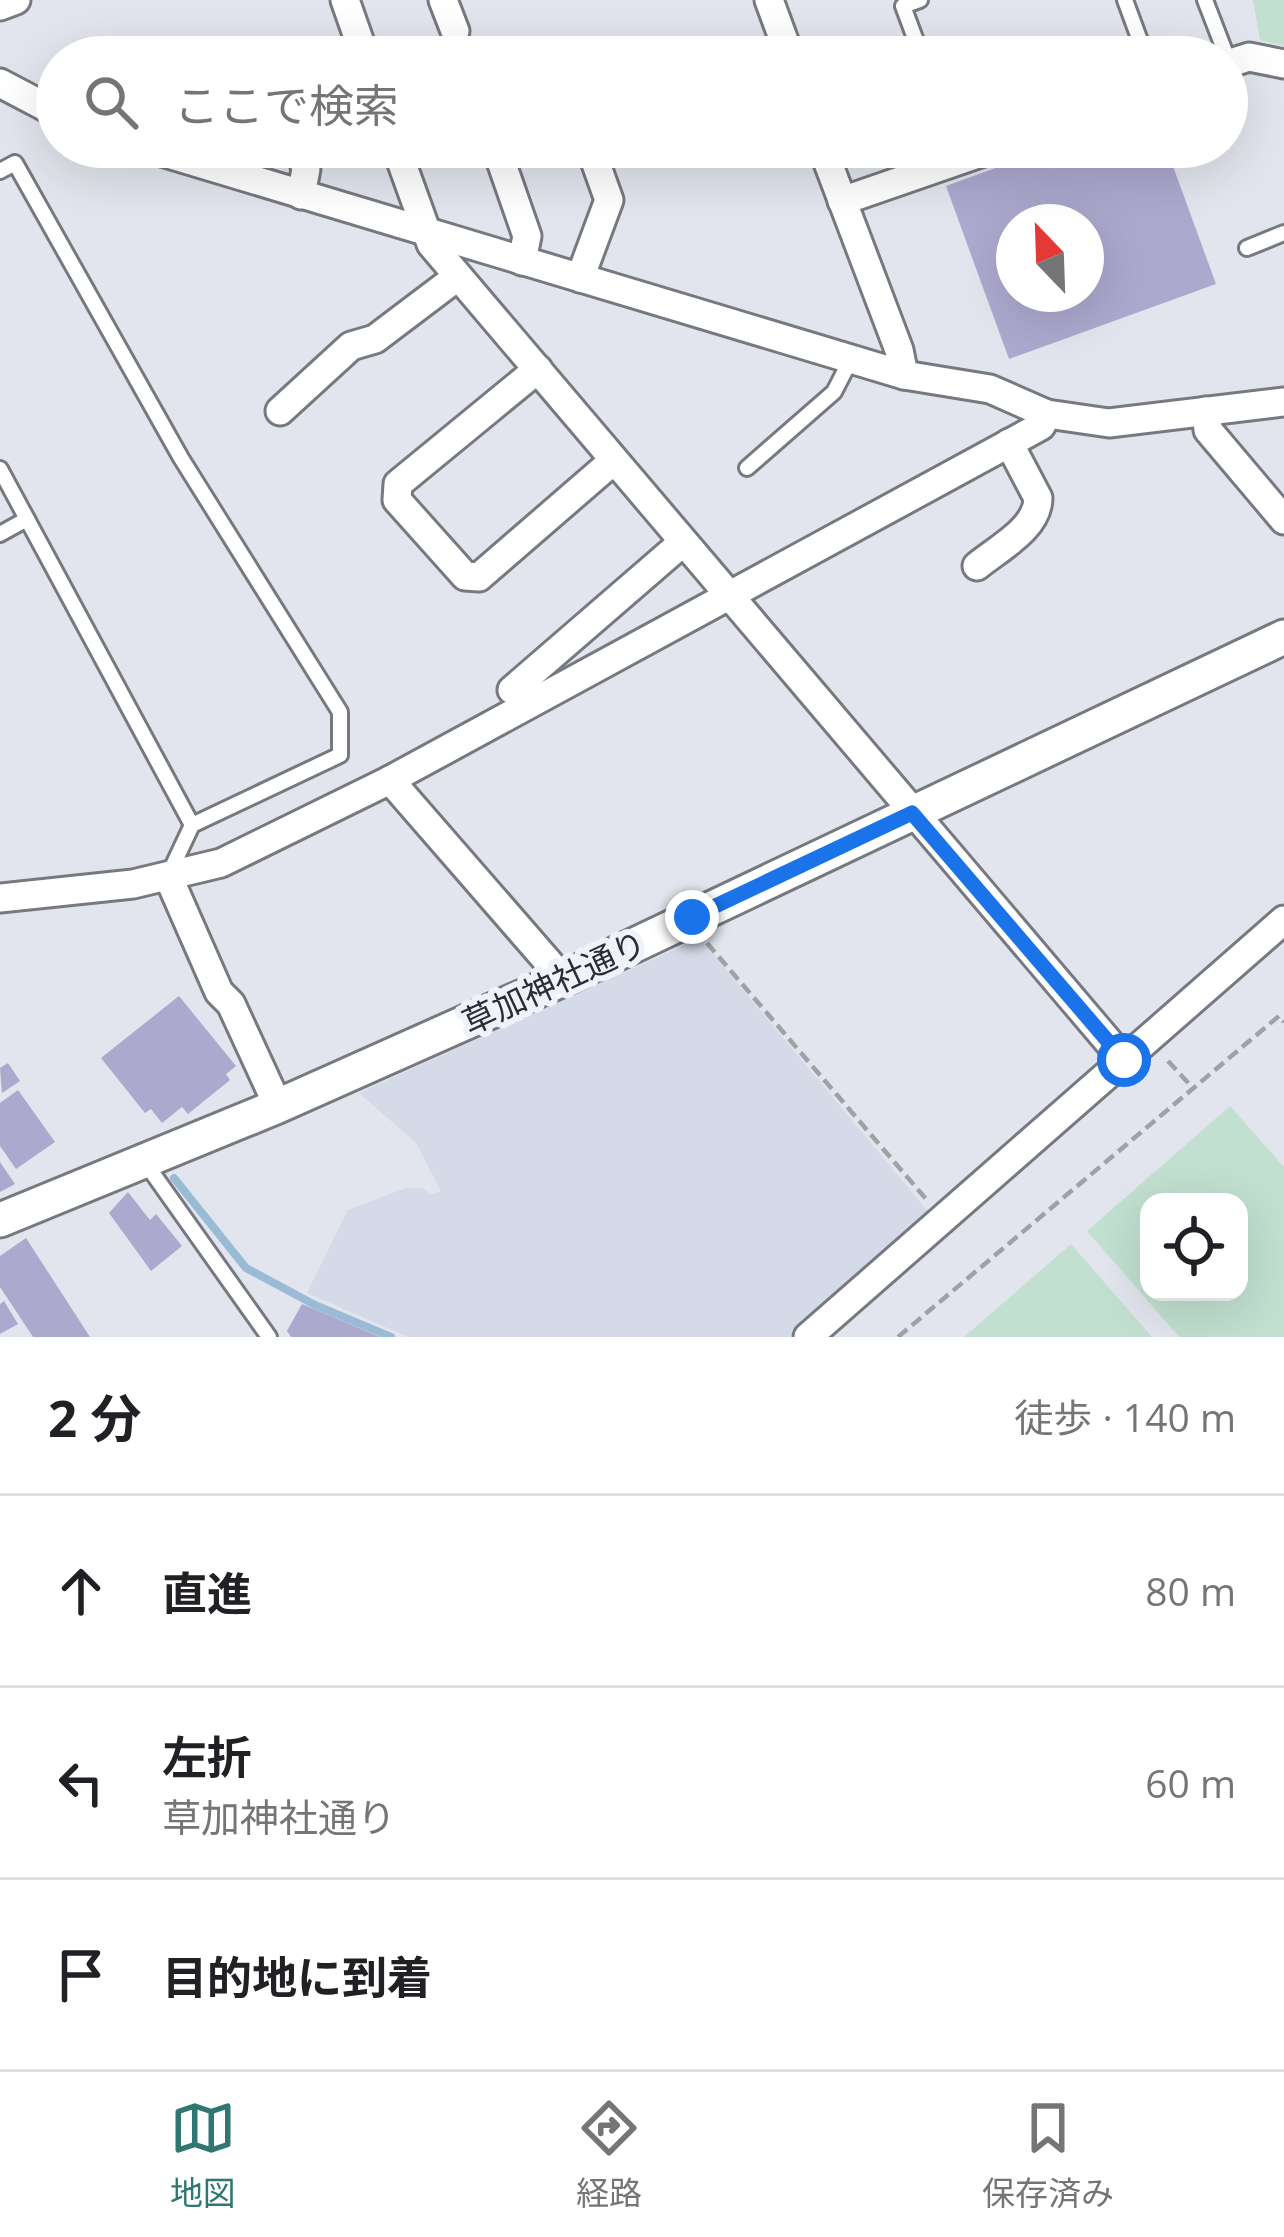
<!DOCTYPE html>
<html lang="ja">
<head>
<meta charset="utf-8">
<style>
	:root { --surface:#fff; --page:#f6f6f6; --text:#202124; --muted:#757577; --line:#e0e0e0; --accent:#2f7770 }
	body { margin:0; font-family:"Open Sans","Noto Sans JP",sans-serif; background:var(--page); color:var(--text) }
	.controls { position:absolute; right:36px; bottom:36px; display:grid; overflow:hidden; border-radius:24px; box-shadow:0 12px 48px #0002 }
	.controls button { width:108px; height:108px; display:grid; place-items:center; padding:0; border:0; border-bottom:3px solid var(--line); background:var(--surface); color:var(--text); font:60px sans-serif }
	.compass { position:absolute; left:996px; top:204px; width:108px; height:108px; border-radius:50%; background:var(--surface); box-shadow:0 12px 48px #0002; rotate:337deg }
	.stop { position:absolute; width:36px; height:36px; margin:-27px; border:9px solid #1a73e8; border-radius:50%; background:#fff }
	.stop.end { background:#1a73e8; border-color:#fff; box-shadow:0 3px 12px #0008 }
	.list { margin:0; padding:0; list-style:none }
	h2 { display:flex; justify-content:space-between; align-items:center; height:156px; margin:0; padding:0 48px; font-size:51px }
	h2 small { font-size:39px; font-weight:400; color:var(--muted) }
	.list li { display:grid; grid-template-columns:78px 1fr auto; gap:36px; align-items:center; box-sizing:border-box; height:192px; padding:0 48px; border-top:3px solid var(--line) }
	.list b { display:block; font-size:45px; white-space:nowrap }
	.list p { margin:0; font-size:39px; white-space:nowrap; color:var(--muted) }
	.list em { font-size:39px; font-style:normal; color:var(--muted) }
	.icon { flex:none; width:66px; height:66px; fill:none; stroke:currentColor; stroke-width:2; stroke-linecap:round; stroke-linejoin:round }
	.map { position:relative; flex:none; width:1284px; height:1337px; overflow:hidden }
	.search { position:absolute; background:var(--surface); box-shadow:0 12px 48px #0002; left:36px; right:36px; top:36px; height:132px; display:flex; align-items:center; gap:30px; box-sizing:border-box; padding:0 42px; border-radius:66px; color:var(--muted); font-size:45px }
	.sheet { height:732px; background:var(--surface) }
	nav { display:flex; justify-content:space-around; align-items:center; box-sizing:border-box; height:168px; border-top:3px solid var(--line); background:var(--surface); font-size:33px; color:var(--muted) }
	nav a { display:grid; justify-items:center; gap:6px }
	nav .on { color:var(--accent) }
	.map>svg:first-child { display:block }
	.built { fill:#d5dae9 }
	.green { fill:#c1e0d0; fill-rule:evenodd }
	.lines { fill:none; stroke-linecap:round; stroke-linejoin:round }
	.stream { stroke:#99bbd6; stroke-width:8 }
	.building { fill:#aca9ce; fill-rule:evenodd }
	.service-casing { stroke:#767980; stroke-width:20 }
	.minor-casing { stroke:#767980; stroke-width:33 }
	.tertiary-casing { stroke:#767980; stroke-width:39 }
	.path { stroke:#9fa1a7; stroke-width:4.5; stroke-dasharray:12 6; stroke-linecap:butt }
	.service { stroke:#fff; stroke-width:14 }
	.minor { stroke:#fff; stroke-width:27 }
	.tertiary { stroke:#fff; stroke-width:33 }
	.route { stroke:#1a73e8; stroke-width:15 }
	.labels { text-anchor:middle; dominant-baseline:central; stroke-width:12; stroke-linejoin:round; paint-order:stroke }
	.street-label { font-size:33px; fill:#2c2d30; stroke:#eff2fa }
</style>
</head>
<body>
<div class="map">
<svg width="1284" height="1337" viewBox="0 0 1284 1337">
	<rect width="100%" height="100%" fill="#e2e5ed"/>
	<path class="built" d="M700 938 930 1214 788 1337H408L307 1293 348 1210 406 1188H422L431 1194 441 1191 416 1143 359 1093Z"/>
	<g class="green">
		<path d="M1253 0H1284V46L1260 40Z"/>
		<path d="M1230 1106 1284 1167V1337H1179L1087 1231ZM1239 1202V1292H1149V1202Z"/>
		<path d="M1071 1244 1152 1337H964Z"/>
	</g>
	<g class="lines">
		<path class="stream" d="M174 1178 246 1268 315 1305 391 1337"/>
	</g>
	<g class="building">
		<path d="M1053 147H1166L1216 284 1009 359 946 186ZM1014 222H1086V294H1014Z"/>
		<path d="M179 996 236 1066 226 1074 230 1080 188 1114 182 1107 162 1123 151 1109 145 1113 101 1058Z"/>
		<path d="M8 1063 20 1081 2 1093 0 1068Z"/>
		<path d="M18 1090 55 1142 16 1169 0 1146V1103Z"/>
		<path d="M0 1162 15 1184 0 1192Z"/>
		<path d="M128 1192 150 1220 156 1214 182 1246 151 1271 109 1213Z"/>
		<path d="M26 1238 90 1337H33L0 1287V1256Z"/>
		<path d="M4 1301 18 1324 0 1334V1304Z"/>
		<path d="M302 1304 380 1337H291L287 1331Z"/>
	</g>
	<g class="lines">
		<g class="service-casing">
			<g id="service">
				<path d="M920 0 903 6 922 57"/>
				<path d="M1125 0 1146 57"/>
				<path d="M1205 0 1227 57"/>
				<path d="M0 171 15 163 181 458 340 712V755L192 825 168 876"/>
				<path d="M1247 248 1284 233"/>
				<path d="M747 468 834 392 851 359"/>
				<path d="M0 469 192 825"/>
				<path d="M0 534 27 519"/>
				<path d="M144 1161 269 1337"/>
			</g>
		</g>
		<g class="minor-casing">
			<g id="minor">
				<path d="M345 0 365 57"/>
				<path d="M443 0 455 31"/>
				<path d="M769 0 790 57"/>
				<path d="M0 6 16 0"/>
				<path d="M269 55 270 57"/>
				<path d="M1227 64 1249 57 1284 64"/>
				<path d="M0 83 57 113"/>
				<path d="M145 147 904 375 990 389 1047 414 1109 423 1284 402"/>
				<path d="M299 147 306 169 301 195"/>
				<path d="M396 147 431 244 1124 1060"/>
				<path d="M496 147 527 236 522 261"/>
				<path d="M822 147 899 350 904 375"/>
				<path d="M842 201 998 147"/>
				<path d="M580 278 609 200 590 147"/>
				<path d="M538 369 398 484 397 500 465 576 479 577 613 461"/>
				<path d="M280 411 351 346 375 339 457 277"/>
				<path d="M1206 411 1208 430 1284 520"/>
				<path d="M977 566C999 548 1038 528 1038 498L1009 443"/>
				<path d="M512 690 682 543"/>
				<path d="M390 780 563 979"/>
				<path d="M168 876 219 992 231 1004 278 1106"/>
				<path d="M0 898 133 884 221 863 390 780 1041 426 1047 414"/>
				<path d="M808 1337 1284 920"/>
			</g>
		</g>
		<g class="tertiary-casing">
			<path id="tertiary" d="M0 1220 278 1106 563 979 1284 637"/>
		</g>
		<g class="path">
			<path d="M707 943 926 1199"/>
			<path d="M1168 1061 1192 1087"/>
			<path d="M898 1337 1279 1016 1284 1022"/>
		</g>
		<use href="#service" class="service"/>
		<use href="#minor" class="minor"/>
		<use href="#tertiary" class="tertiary"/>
	</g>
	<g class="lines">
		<path class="route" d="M692 917 912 813 1124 1060"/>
	</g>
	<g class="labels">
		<g class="street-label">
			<text transform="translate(554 982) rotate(-25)">草加神社通り</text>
		</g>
	</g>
</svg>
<div class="controls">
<button><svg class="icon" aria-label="locate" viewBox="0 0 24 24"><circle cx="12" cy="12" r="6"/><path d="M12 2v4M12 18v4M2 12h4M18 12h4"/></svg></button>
</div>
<svg class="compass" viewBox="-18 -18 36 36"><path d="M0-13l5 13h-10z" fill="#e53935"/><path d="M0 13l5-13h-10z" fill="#757577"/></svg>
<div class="stop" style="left:1124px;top:1060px"></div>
<div class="stop end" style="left:692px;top:917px"></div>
<div class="search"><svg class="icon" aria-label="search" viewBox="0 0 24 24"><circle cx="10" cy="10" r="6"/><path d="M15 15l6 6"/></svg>ここで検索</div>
</div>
<section class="sheet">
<h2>2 分<small>徒歩 · 140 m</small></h2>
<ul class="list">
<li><svg class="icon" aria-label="ahead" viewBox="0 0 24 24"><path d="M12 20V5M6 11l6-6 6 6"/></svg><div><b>直進</b></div><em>80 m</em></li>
<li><svg class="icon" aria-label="left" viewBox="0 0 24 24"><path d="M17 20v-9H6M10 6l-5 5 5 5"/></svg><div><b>左折</b><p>草加神社通り</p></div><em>60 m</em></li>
<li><svg class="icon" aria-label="arrive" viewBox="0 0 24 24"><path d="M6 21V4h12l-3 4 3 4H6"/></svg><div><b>目的地に到着</b></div></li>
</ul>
</section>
<nav>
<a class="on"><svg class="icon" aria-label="map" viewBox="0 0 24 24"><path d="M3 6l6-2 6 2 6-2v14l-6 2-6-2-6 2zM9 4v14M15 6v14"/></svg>地図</a>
<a><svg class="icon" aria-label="directions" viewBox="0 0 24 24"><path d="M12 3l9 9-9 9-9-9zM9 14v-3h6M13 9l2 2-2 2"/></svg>経路</a>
<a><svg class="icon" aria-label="saved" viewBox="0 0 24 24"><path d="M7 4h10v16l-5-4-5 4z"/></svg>保存済み</a>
</nav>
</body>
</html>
